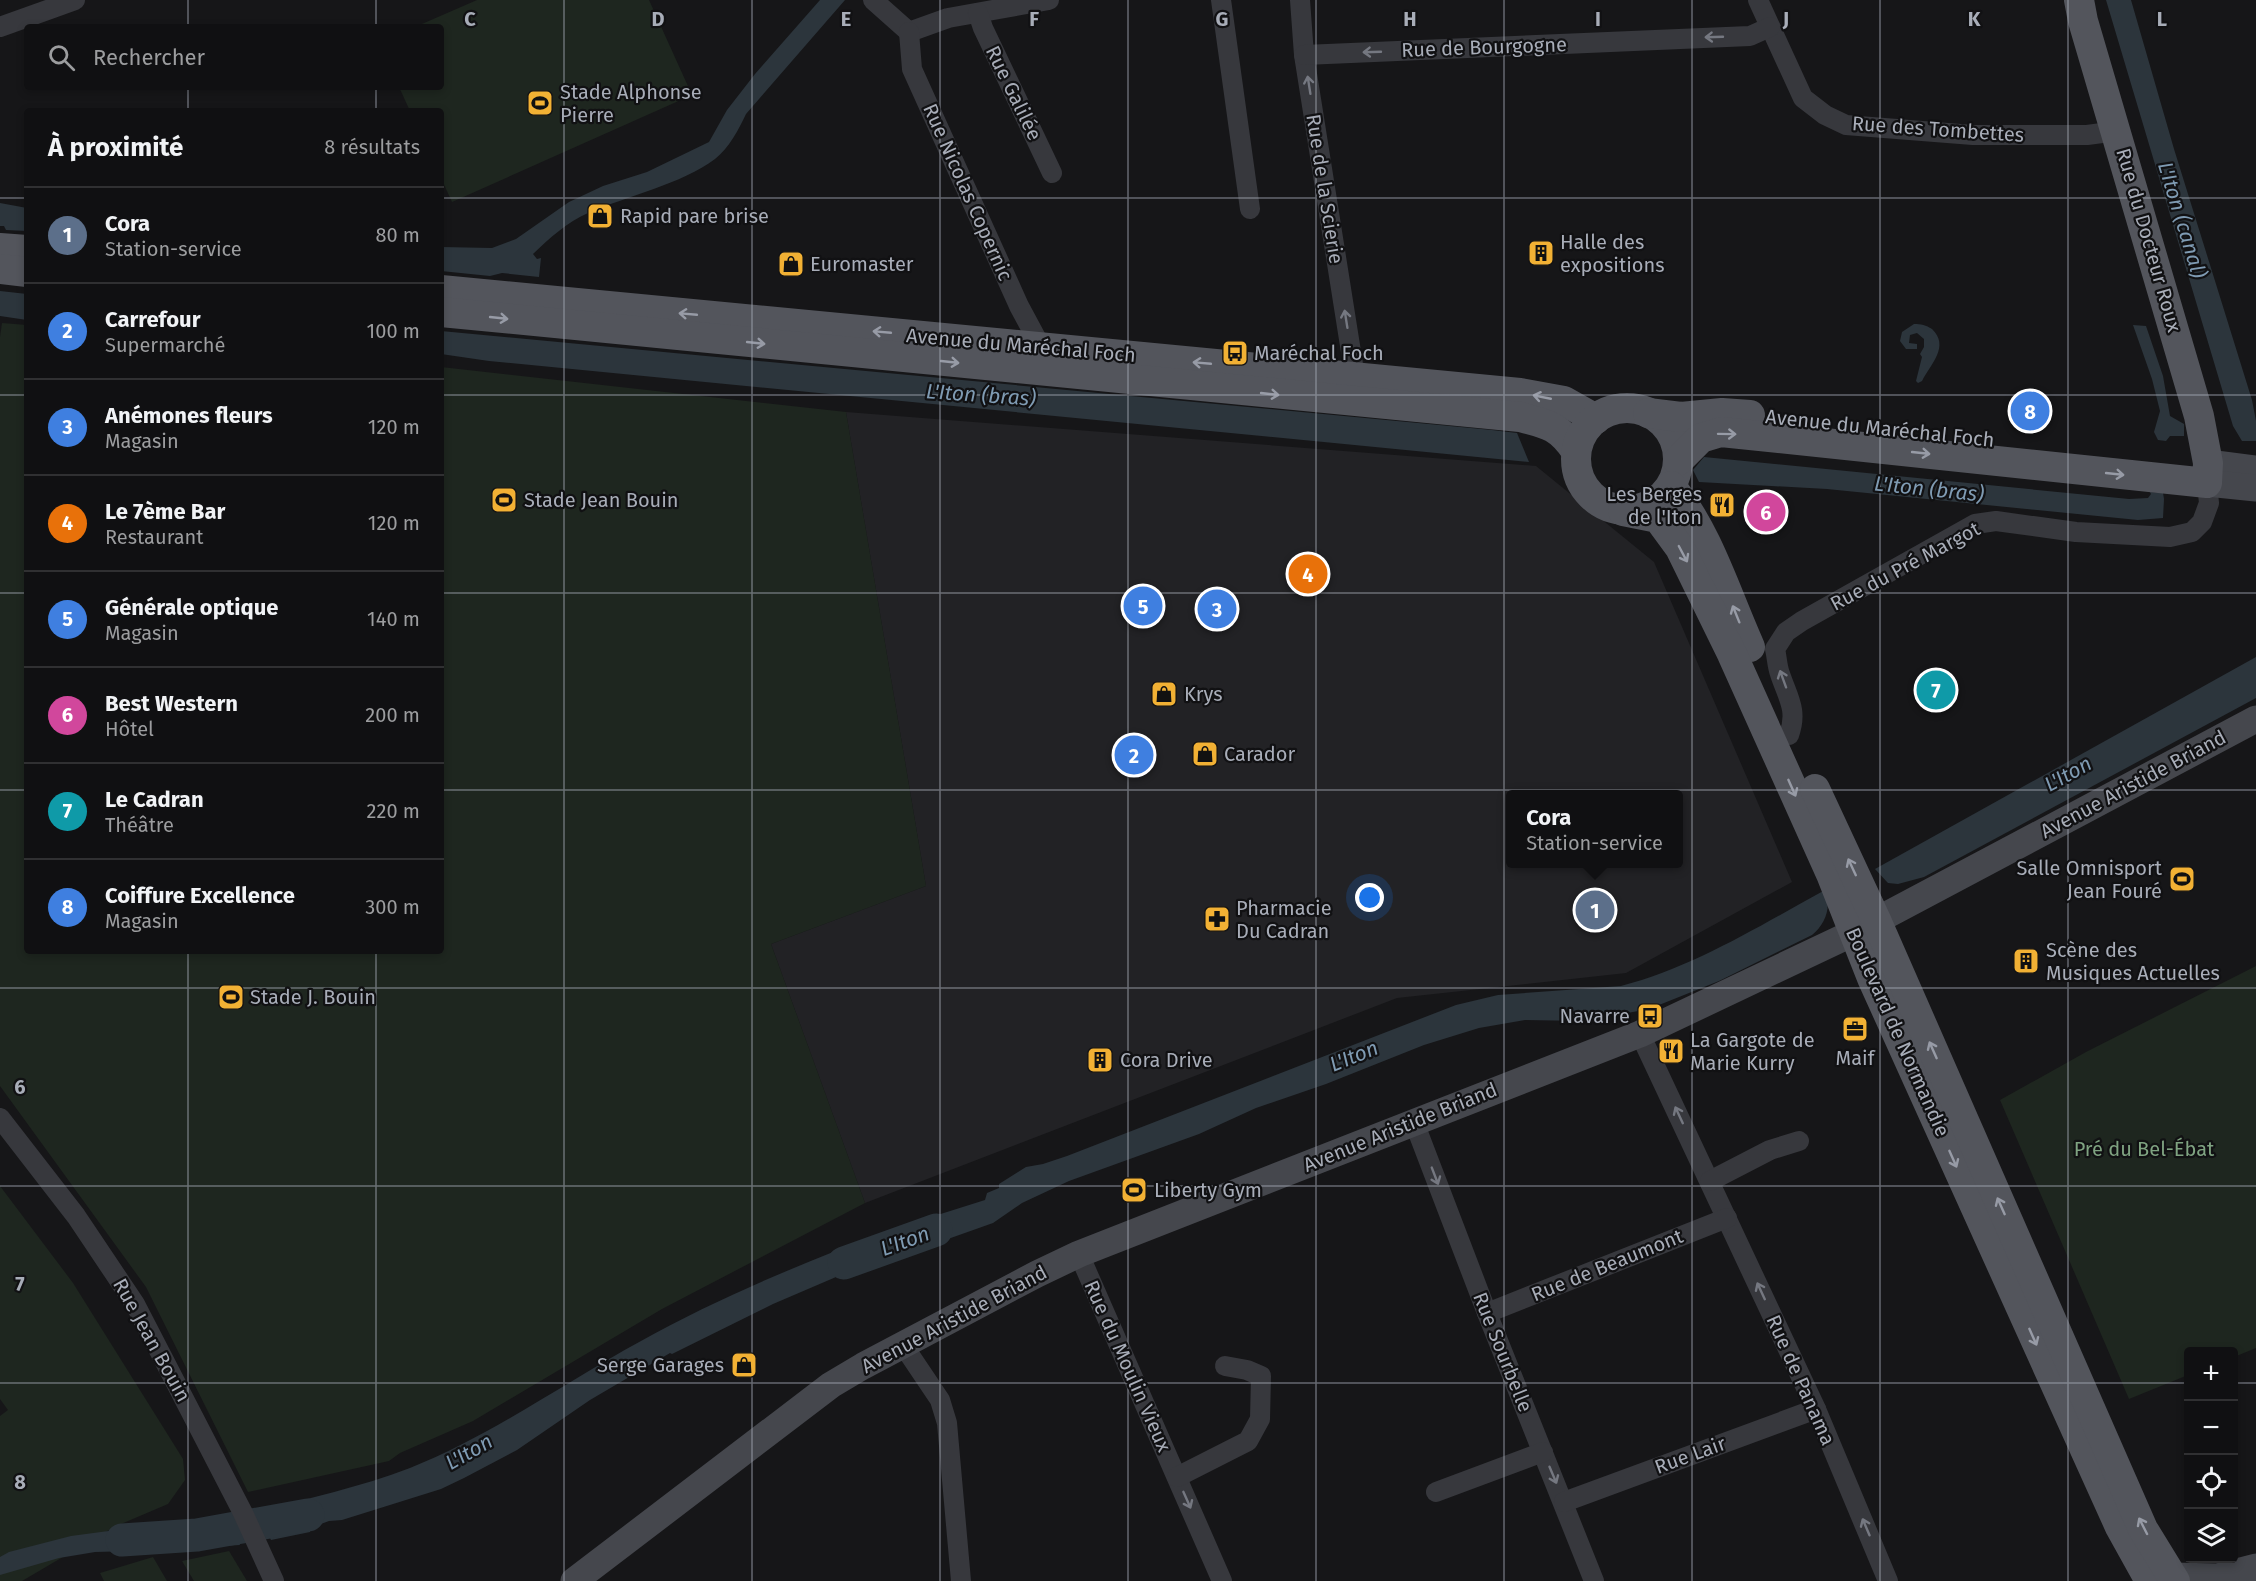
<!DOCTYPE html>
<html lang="fr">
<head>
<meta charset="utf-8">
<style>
	:root { --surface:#101012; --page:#1e1e20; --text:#f1f3f6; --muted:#9c9d9f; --line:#303032; --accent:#ea580c }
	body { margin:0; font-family:"Fira Sans",sans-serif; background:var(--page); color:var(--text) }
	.controls { position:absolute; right:18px; bottom:18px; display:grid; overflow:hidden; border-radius:6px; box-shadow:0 3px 9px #0003 }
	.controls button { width:54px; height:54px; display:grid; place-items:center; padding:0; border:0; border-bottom:2px solid var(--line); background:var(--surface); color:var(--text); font:30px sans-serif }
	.you { position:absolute; left:1370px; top:898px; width:21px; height:21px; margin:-15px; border:4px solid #fff; border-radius:50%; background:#1a73e8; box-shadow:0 0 0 9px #1a73e833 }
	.badge { display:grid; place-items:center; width:39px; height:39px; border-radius:50%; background:var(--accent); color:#fff; font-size:20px; font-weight:700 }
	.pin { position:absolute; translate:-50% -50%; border:3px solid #fff; box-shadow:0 2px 6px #0006 }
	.popup { position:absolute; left:1506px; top:790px; width:177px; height:78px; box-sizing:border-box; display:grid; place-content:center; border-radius:6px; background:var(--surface); filter:drop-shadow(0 2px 4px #0005); font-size:20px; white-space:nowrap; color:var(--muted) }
	.popup b { font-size:22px; color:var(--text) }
	.popup::after { content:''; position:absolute; left:50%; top:100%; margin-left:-12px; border:12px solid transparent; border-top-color:var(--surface) }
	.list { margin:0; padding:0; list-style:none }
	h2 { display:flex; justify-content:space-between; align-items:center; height:78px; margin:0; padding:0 24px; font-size:26px }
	h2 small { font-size:20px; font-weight:400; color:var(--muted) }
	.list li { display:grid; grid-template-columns:39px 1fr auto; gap:18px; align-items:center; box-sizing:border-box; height:96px; padding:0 24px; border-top:2px solid var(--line) }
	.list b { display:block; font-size:22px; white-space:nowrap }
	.list p { margin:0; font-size:20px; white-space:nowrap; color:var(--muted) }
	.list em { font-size:20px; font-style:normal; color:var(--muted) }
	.icon { flex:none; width:33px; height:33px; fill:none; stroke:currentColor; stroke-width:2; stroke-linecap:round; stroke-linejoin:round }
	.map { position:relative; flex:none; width:2256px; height:1581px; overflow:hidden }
	.search { position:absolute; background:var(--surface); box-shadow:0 3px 9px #0003; left:24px; top:24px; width:420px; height:66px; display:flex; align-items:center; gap:15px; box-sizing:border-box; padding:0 21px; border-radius:6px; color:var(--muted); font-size:22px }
	.panel { position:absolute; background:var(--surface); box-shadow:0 3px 9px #0003; left:24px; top:108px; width:420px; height:846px; border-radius:6px }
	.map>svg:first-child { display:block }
	.built { fill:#222225; fill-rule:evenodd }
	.green { fill:#1e261f }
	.water { fill:#2c353c }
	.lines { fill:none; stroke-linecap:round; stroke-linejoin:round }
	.river { stroke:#2c353c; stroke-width:33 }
	.street { stroke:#37383d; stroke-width:20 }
	.secondary { stroke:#45474d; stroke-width:27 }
	.primary { stroke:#53555c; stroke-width:30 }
	.oneway { stroke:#757881 }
	.oneway2 { stroke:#979ba6 }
	.grid { fill:none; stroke:#a8adb8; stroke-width:1.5; stroke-opacity:0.55 }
	.labels { text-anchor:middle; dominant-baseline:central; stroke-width:4.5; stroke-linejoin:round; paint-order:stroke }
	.street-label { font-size:20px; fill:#a8adb8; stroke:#111113 }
	.poi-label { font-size:20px; fill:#a8adb8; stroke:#111113; text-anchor:start }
	.park-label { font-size:20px; fill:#7fa381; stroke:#111113 }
	.water-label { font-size:21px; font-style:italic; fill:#7f9bb3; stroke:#111113 }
	.grid-label { font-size:20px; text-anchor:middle; font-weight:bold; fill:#a8adb8; stroke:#111113; stroke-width:4.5; stroke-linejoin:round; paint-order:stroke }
</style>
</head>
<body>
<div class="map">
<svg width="2256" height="1581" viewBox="0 0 2256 1581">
	<rect width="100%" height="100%" fill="#161618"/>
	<path class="built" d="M846 412 1536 466 1654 562 1792 882 1626 973 1397 998 865 1203 771 944 926 886ZM1511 794H1679V864H1511Z"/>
	<g class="green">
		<path d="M477 0H649L692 95 452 202 441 178V111H410L399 87H441V27H415Z"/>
		<path d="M2 323 27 325V951H441V367L846 412 926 886 771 944 865 1203 662 1309 473 1421 400 1453 389 1461 248 1492 146 1287 0 1086V337Z"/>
		<path d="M2256 966V1348L2234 1357V1352H2188V1375L2129 1399 2000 1100 2086 1052Z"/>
		<path d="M0 1186 73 1283 183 1459 185 1480 168 1504 114 1527 22 1581H0V1416L8 1410 0 1399Z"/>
		<path d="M229 1551 247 1581H194L182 1561Z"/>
		<path d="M153 1557 167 1581H104L100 1573Z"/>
	</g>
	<g class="water">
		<path d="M820 0H845L746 114C739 129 729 148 715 159 682 184 627 196 588 213 567 222 550 238 533 254L537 259 541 258 539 277 502 273 490 276 441 271V247L492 248 516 239 569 202 603 186 647 172 709 142 727 110 755 74Z"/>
		<path d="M2106 0H2131L2174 149 2252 400 2256 421V441H2242L2233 426Z"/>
		<path d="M0 203 27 208V231L6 230 4 226H0Z"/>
		<path d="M0 291 27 294V320L0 316Z"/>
		<path d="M1914 324C1921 324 1926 325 1932 329 1950 346 1931 364 1922 381L1918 383 1916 381 1922 357 1920 354 1924 347V339L1917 333 1910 335 1909 343 1917 344V349H1906L1900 341 1902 332Z"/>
		<path d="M2133 325 2146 326 2163 376 2170 416 2184 424V436H2170L2166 441 2158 440 2154 432 2160 411 2152 379Z"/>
		<path d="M441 331 1492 430 1517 433 1529 462 489 361 441 354Z"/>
		<path d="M1704 457 2129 499 2148 498 2151 494 2150 492 2163 493 2164 499 2163 518 2138 520 1827 489 1699 482 1693 470Z"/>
		<path d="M2256 657V698L1924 877 1898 884 1888 883 1875 869Z"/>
		<path d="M1825 890C1832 908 1825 924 1812 935L1719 981 1649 1009 1584 1021 1525 1020 1479 1028 1424 1045 1326 1084 1256 1108 1199 1134 1069 1181 1022 1203 993 1223 900 1256 890 1230 985 1200 987 1193 999 1188V1184L1026 1167 1043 1164 1067 1156 1456 1005 1498 995 1621 986C1694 967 1759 926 1825 890Z"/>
		<path d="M881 1233 892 1259 836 1277 773 1304 672 1354 670 1353 590 1400 517 1450 464 1478 441 1489 342 1520 329 1521 310 1528V1532L271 1540 257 1512C308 1498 361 1487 410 1468 492 1435 564 1383 641 1341 718 1298 799 1265 881 1233Z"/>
		<path d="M228 1518 240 1545 189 1548 179 1521Z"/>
		<path d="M161 1524 171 1550 95 1552 59 1558 0 1575V1557L9 1552 71 1536Z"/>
	</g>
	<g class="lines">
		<g class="river">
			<path d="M844 1263 936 1230"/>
			<path d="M122 1540 197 1535 308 1515"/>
		</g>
		<g class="street">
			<path d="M873 0 909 32 948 18 1049 0"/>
			<path d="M1221 0 1250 209"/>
			<path d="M1300 0 1304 55 1355 377"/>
			<path d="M1758 0 1803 98 1825 115 1846 125 1973 135H2087L2117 131"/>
			<path d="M978 13 983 28 1052 173"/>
			<path d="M0 27 75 0"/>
			<path d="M909 32 912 69 1019 306 1041 347"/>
			<path d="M1304 55 1750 36 1770 27"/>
			<path d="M1789 735C1798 710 1788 698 1780 674 1777 666 1777 657 1775 649L1786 632 1802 621 1975 524 1996 521 2076 532 2170 537 2192 532 2202 522 2209 503 2207 483"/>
			<path d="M1640 1034 1816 1409 1888 1581"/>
			<path d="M0 1118 76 1216 135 1304 243 1513 274 1581"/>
			<path d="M1414 1122 1487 1313 1594 1581"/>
			<path d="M1710 1181 1770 1150 1799 1141"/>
			<path d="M1079 1254 1222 1581"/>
			<path d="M1487 1313 1727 1218"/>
			<path d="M903 1345 940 1400 947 1423 961 1581"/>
			<path d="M1177 1477 1248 1441 1260 1419 1261 1376 1247 1370 1225 1366"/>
			<path d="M1436 1492 1543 1452"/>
			<path d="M1564 1502 1816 1409"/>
		</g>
		<g class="secondary">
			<path d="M2208 463 2256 469"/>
			<path d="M2207 483 2256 488"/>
			<path d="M574 1581 831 1385 863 1366 1037 1274 1079 1254 1640 1034 1853 933 2256 719"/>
			<path d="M2159 1581 2173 1576 2217 1577 2256 1567"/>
		</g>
		<g class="primary">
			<path d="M0 248 27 250"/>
			<path d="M0 269 27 272"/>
			<path d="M441 290 1520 393 1564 401 1596 419"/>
			<path d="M441 312 1520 417C1548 424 1559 426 1576 451"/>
			<circle cx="1627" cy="459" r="51"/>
			<path d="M1648 413 1681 417 1722 413 1750 415"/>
			<path d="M1678 461 1701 438 1721 432 2207 483 2208 463 2199 416 2083 21 2079 0"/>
			<path d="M1671 486C1709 535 1725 591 1750 647"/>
			<path d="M1623 511 1658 518 1680 548 1732 654 1831 874 1872 978 2120 1527 2150 1581"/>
			<path d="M1815 789 1876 920 2143 1529 2175 1581"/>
		</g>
	</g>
	<defs><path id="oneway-shaft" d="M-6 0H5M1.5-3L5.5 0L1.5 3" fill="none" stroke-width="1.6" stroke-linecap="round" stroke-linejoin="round" transform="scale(1.5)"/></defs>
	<g class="oneway">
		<use href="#oneway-shaft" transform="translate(1714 37) rotate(178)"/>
		<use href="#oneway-shaft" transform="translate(1372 52) rotate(178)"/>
		<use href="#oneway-shaft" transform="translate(1309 85) rotate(-99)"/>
		<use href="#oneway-shaft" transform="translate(1346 319) rotate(-99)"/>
		<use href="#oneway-shaft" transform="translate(1783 679) rotate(-110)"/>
		<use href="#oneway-shaft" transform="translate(1679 1115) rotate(-115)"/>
		<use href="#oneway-shaft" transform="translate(1435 1176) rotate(69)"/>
		<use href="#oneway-shaft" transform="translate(1761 1291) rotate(-115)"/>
		<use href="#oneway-shaft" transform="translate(1553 1475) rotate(67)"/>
		<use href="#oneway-shaft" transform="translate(1187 1500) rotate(66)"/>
		<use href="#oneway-shaft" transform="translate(1866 1527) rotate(-113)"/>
	</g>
	<g class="oneway2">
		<use href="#oneway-shaft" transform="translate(688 314) rotate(-175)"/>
		<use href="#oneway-shaft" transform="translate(499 318) rotate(6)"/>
		<use href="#oneway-shaft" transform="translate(882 332) rotate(-175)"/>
		<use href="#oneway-shaft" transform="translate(756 343) rotate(6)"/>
		<use href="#oneway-shaft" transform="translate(950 362) rotate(6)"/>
		<use href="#oneway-shaft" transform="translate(1202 363) rotate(-175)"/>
		<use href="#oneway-shaft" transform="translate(1270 394) rotate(6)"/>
		<use href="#oneway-shaft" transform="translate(1542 397) rotate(-169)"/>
		<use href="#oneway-shaft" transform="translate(1727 434) rotate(1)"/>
		<use href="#oneway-shaft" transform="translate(1921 453) rotate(6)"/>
		<use href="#oneway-shaft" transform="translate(2115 474) rotate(6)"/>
		<use href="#oneway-shaft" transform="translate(1683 554) rotate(62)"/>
		<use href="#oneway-shaft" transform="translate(1736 614) rotate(-112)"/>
		<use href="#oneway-shaft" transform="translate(1792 788) rotate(66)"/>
		<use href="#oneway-shaft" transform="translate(1852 867) rotate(-115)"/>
		<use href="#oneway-shaft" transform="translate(1933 1050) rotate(-114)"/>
		<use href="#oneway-shaft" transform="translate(1953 1159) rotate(66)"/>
		<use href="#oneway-shaft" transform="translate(2001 1206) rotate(-114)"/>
		<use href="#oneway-shaft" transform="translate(2033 1337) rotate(66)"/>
		<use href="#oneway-shaft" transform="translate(2143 1526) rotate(-117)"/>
	</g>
	<path class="grid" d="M188 0V27M376 0V27M564 0V1581M752 0V1581M940 0V1581M1128 0V1581M1316 0V1581M1504 0V1581M1692 0V1581M1880 0V1581M2068 0V1581M188 87V111M376 87V111M0 198H27M441 198H2256M0 395H27M441 395H2256M0 593H27M441 593H2256M0 790H27M441 790H2256M188 951V1581M376 951V1581M0 988H2256M0 1186H2256M0 1383H2188M2234 1383H2256"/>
	<defs>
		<g id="stadium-square" transform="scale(1.35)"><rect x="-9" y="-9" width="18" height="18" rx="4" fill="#f2b134" stroke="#111113"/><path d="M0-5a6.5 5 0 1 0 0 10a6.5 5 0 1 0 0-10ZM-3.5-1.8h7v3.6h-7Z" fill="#111"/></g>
		<g id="shop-square" transform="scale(1.35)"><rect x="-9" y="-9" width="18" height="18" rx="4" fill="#f2b134" stroke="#111113"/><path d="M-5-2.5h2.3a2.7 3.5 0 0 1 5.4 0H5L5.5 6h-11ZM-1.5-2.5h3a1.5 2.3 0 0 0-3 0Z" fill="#111"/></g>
		<g id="building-square" transform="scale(1.35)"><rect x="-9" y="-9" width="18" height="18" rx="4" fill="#f2b134" stroke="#111113"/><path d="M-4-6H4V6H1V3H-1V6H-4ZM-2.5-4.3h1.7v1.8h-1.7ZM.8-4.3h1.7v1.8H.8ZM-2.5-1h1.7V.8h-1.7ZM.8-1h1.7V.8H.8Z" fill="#111"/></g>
		<g id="bus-square" transform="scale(1.35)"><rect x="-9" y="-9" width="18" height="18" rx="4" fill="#f2b134" stroke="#111113"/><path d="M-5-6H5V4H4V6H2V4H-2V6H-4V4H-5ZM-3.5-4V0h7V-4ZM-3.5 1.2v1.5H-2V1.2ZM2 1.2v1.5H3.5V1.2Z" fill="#111"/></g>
		<g id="restaurant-square" transform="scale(1.35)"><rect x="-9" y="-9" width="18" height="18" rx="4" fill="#f2b134" stroke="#111113"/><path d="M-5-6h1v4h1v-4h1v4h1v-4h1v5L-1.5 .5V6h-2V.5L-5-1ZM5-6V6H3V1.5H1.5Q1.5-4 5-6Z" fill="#111"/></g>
		<g id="pharmacy-square" transform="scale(1.35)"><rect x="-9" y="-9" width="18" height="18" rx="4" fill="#f2b134" stroke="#111113"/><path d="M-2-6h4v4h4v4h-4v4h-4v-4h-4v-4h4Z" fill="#111"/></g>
		<g id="office-square" transform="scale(1.35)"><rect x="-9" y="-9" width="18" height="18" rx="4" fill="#f2b134" stroke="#111113"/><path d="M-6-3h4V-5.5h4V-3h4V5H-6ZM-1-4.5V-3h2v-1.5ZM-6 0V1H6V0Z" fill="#111"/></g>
	</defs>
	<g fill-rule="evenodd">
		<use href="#stadium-square" x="540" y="103"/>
		<use href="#shop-square" x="600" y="216"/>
		<use href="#building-square" x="1541" y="253"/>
		<use href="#shop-square" x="791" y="264"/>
		<use href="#bus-square" x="1235" y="353"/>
		<use href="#stadium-square" x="504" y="500"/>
		<use href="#restaurant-square" x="1722" y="505"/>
		<use href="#shop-square" x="1164" y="694"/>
		<use href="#shop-square" x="1205" y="754"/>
		<use href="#stadium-square" x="2182" y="879"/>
		<use href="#pharmacy-square" x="1217" y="919"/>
		<use href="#building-square" x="2026" y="961"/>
		<use href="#stadium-square" x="231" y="997"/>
		<use href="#bus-square" x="1650" y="1016"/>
		<use href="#office-square" x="1855" y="1029"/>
		<use href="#restaurant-square" x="1671" y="1051"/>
		<use href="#building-square" x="1100" y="1060"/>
		<use href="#stadium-square" x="1134" y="1190"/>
		<use href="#shop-square" x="744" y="1365"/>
	</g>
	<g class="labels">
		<g class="street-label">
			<text transform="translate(1484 47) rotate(-2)">Rue de Bourgogne</text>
			<text transform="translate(1014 93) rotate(64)">Rue Galilée</text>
			<text transform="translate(1938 129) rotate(4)">Rue des Tombettes</text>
			<text transform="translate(1325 189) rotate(81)">Rue de la Scierie</text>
			<text transform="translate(968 192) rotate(66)">Rue Nicolas Copernic</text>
			<text transform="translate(2149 240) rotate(74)">Rue du Docteur Roux</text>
			<text transform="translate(1021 345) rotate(5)">Avenue du Maréchal Foch</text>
			<text transform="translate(1880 428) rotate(6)">Avenue du Maréchal Foch</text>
			<text transform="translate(1905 566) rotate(-28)">Rue du Pré Margot</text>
			<text transform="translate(2133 784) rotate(-28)">Avenue Aristide Briand</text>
			<text transform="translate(1898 1032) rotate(66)">Boulevard de Normandie</text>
			<text transform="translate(1400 1127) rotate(-22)">Avenue Aristide Briand</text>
			<text transform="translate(1607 1265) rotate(-22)">Rue de Beaumont</text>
			<text transform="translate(954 1319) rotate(-28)">Avenue Aristide Briand</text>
			<text transform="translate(152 1340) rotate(61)">Rue Jean Bouin</text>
			<text transform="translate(1503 1352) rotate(68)">Rue Sourbelle</text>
			<text transform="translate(1128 1366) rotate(66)">Rue du Moulin Vieux</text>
			<text transform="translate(1801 1380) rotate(66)">Rue de Panama</text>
			<text transform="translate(1690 1455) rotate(-20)">Rue Lair</text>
		</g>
		<g class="poi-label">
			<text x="560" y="92">Stade Alphonse<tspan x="560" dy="23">Pierre</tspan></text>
			<text x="620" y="216">Rapid pare brise</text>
			<text x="1560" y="242">Halle des<tspan x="1560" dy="23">expositions</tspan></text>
			<text x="810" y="264">Euromaster</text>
			<text x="1254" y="353">Maréchal Foch</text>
			<text x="1702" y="494" text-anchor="end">Les Berges<tspan x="1702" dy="23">de l'Iton</tspan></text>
			<text x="524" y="500">Stade Jean Bouin</text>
			<text x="1184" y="694">Krys</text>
			<text x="1224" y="754">Carador</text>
			<text x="2162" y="868" text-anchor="end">Salle Omnisport<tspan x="2162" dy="23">Jean Fouré</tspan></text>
			<text x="1236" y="908">Pharmacie<tspan x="1236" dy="23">Du Cadran</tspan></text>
			<text x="2046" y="950">Scène des<tspan x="2046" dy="23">Musiques Actuelles</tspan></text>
			<text x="250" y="997">Stade J. Bouin</text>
			<text x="1630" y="1016" text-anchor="end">Navarre</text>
			<text x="1690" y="1040">La Gargote de<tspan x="1690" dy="23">Marie Kurry</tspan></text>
			<text x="1855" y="1058" text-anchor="middle">Maif</text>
			<text x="1120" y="1060">Cora Drive</text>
			<text x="1154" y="1190">Liberty Gym</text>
			<text x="724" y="1365" text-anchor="end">Serge Garages</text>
		</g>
		<g class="park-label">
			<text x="2144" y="1149">Pré du Bel-Ébat</text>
		</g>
		<g class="water-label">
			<text transform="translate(2182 220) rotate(73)">L'Iton (canal)</text>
			<text transform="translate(981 395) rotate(4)">L'Iton (bras)</text>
			<text transform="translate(1929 489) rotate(6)">L'Iton (bras)</text>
			<text transform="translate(2068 774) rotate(-29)">L'Iton</text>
			<text transform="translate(1354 1056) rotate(-22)">L'Iton</text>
			<text transform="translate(905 1241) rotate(-20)">L'Iton</text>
			<text transform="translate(469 1452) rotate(-30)">L'Iton</text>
		</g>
	</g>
	<g class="grid-label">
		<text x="470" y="26">C</text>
		<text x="658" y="26">D</text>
		<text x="846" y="26">E</text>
		<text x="1034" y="26">F</text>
		<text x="1222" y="26">G</text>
		<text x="1410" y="26">H</text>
		<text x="1598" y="26">I</text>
		<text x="1786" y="26">J</text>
		<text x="1974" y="26">K</text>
		<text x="2162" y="26">L</text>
		<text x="20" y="1094">6</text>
		<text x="20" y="1291">7</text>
		<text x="20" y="1489">8</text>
	</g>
</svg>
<div class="controls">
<button>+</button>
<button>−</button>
<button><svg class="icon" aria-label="locate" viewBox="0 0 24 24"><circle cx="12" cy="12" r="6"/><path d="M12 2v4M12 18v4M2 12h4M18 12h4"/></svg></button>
<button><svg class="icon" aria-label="layers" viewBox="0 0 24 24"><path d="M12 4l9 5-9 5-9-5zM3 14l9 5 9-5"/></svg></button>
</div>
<div class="you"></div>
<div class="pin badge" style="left:1595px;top:910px;background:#5c6f8a">1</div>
<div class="popup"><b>Cora</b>Station-service</div>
<div class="pin badge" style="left:1134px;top:755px;background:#3f7fe0">2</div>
<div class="pin badge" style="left:1217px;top:609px;background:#3f7fe0">3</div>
<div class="pin badge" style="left:1308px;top:574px;background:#e8710a">4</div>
<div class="pin badge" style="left:1143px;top:606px;background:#3f7fe0">5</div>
<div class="pin badge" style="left:1766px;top:512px;background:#d1479c">6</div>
<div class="pin badge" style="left:1936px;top:690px;background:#0f9aa8">7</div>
<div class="pin badge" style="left:2030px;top:411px;background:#3f7fe0">8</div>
<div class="search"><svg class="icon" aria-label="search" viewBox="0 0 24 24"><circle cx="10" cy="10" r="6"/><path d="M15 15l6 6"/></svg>Rechercher</div>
<section class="panel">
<h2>À proximité<small>8 résultats</small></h2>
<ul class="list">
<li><span class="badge" style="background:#5c6f8a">1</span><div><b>Cora</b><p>Station-service</p></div><em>80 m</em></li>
<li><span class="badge" style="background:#3f7fe0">2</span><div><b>Carrefour</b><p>Supermarché</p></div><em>100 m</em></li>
<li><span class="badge" style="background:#3f7fe0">3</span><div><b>Anémones fleurs</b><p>Magasin</p></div><em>120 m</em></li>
<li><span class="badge" style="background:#e8710a">4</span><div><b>Le 7ème Bar</b><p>Restaurant</p></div><em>120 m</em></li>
<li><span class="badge" style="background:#3f7fe0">5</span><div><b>Générale optique</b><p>Magasin</p></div><em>140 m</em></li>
<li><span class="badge" style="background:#d1479c">6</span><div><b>Best Western</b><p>Hôtel</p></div><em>200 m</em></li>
<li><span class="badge" style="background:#0f9aa8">7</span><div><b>Le Cadran</b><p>Théâtre</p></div><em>220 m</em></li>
<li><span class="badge" style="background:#3f7fe0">8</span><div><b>Coiffure Excellence</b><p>Magasin</p></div><em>300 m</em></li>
</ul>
</section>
</div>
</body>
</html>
